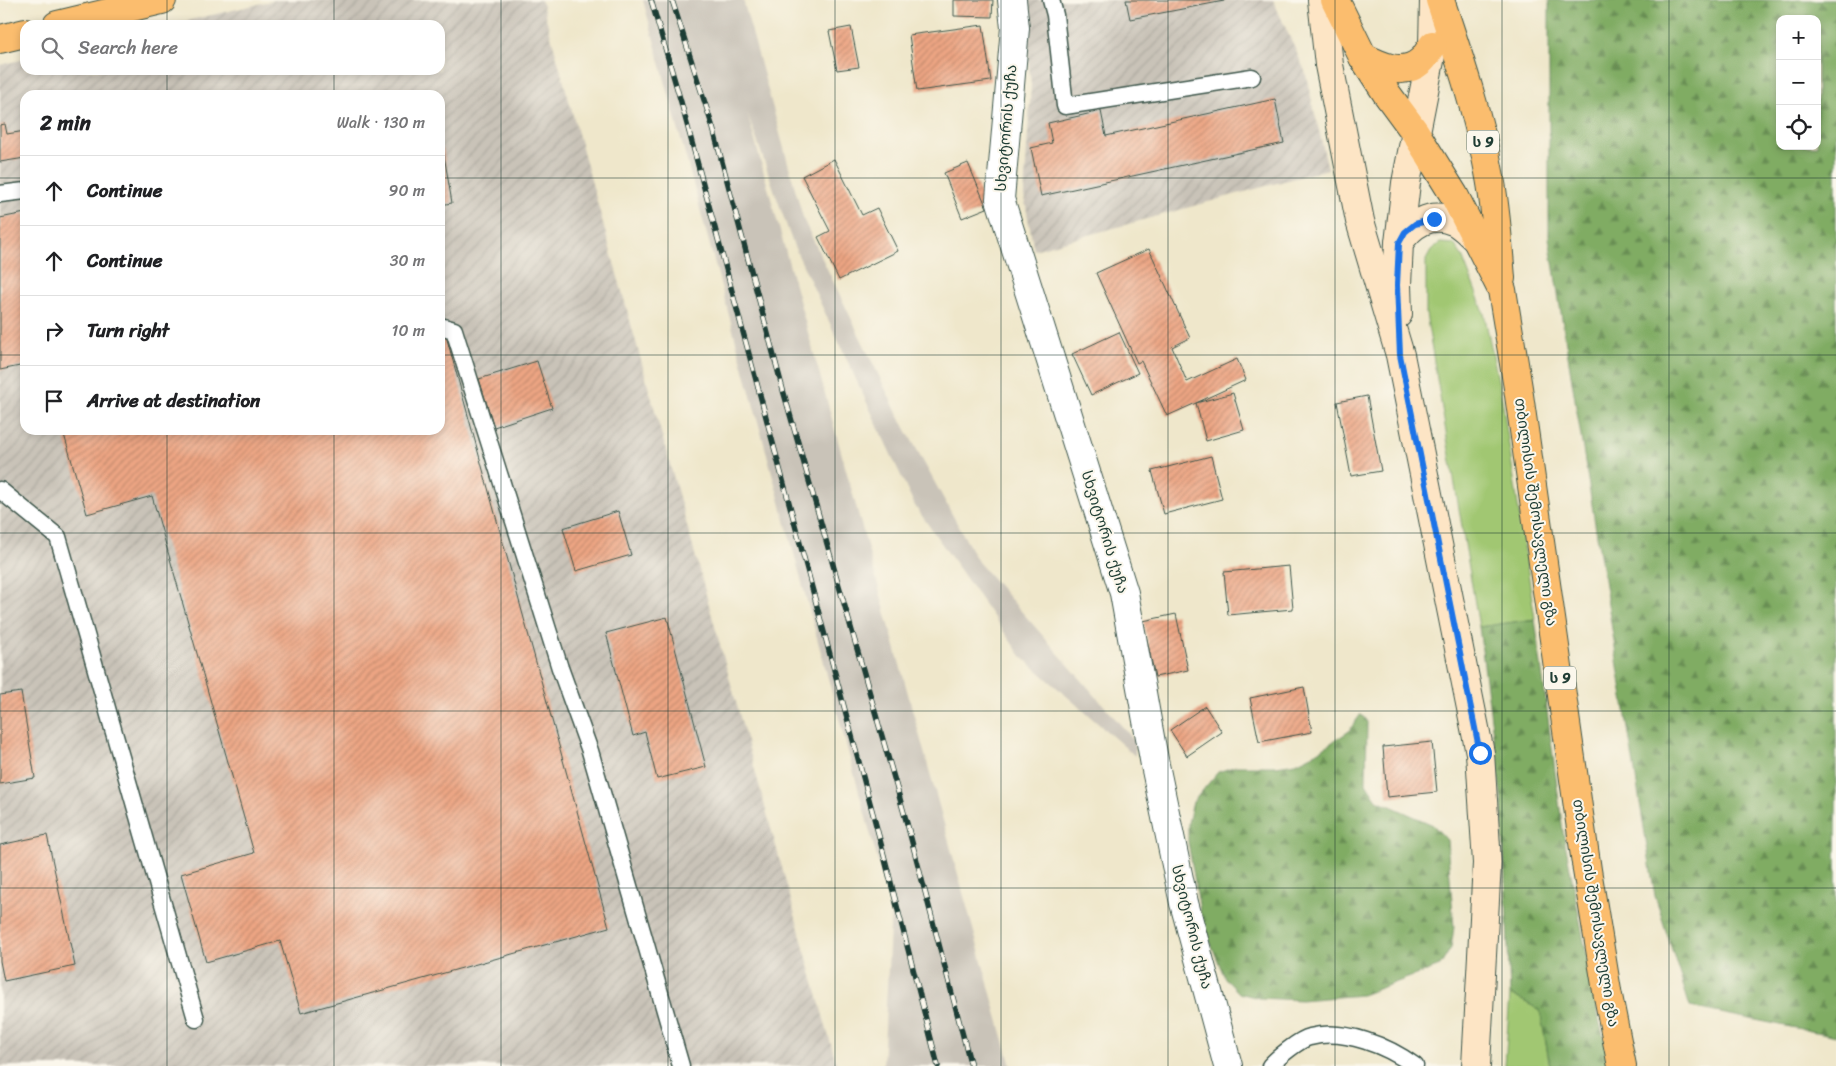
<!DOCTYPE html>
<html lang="en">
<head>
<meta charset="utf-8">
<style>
	:root { --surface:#fff; --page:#f6f6f6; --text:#202124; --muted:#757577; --line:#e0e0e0 }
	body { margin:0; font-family:Sriracha,"Noto Sans Georgian",sans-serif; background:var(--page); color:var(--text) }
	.controls { position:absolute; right:15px; top:15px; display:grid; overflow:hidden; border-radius:10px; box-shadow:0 2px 8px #0003 }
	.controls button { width:45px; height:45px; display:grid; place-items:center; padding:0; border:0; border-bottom:1px solid var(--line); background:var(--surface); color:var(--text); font:25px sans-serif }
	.stop { position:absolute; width:15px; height:15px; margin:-11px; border:4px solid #1a73e8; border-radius:50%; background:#fff }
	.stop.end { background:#1a73e8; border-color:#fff; box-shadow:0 1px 5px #0008 }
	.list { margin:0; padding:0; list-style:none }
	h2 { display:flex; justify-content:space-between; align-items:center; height:65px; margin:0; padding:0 20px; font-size:21px }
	h2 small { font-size:16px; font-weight:400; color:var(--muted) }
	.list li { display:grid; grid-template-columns:32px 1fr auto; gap:15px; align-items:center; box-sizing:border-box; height:70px; padding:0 20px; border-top:1px solid var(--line) }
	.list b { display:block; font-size:19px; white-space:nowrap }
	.list em { font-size:16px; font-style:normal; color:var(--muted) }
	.icon { flex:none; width:28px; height:28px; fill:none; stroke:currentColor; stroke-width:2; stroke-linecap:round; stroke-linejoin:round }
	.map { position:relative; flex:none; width:1836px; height:1066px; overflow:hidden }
	.search { position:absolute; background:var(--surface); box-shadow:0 2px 8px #0003; left:20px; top:20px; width:425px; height:55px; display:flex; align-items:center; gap:12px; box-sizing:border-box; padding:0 18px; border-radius:15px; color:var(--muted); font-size:19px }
	.panel { position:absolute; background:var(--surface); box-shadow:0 2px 8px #0003; left:20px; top:90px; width:425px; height:345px; border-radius:15px }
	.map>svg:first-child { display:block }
	.industrial { fill:url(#industrial-furrows); fill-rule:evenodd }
	.railway { fill:#c9c3b8 }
	.grass { fill:#a1c772; stroke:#608253 }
	.forest { fill:url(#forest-firs); stroke:#50744c; fill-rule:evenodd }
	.building { fill:url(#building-hatch) }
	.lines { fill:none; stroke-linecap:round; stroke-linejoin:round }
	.service-casing { stroke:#3e564b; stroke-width:19 }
	.minor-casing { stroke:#3e564b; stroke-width:30 }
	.secondary-casing { stroke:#3e564b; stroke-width:30 }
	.primary-casing { stroke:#3e564b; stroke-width:30 }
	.trunk-casing { stroke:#3e564b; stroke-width:30 }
	.service { stroke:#fff; stroke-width:16 }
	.minor { stroke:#fff; stroke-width:28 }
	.secondary { stroke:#fde5c5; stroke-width:28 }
	.primary { stroke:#fbbd6e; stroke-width:28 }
	.trunk { stroke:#fbbd6e; stroke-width:28 }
	.rail-casing { stroke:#1f3d34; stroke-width:5.5 }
	.rail { stroke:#fbf7ec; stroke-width:4; stroke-dasharray:11; stroke-linecap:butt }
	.route { stroke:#1a73e8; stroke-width:6 }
	.grid { fill:none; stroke:#1f3d34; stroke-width:1; stroke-opacity:0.55 }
	.labels { text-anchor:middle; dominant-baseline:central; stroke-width:4; stroke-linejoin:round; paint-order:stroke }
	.shield { fill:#fbf7ec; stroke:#61756b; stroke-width:1 }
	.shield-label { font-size:14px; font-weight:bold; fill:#1f3d34 }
	.street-label { font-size:15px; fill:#1f3d34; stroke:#fbf7ec }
</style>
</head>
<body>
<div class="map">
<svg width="1836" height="1066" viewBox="0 0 1836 1066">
	<defs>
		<pattern id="industrial-furrows" width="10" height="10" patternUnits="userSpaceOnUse" patternTransform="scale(1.25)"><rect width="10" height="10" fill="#c9c3b8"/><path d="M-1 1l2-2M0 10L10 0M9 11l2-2" fill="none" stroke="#aca89f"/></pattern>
		<pattern id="forest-firs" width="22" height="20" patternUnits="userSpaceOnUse" patternTransform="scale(1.25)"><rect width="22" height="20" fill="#80ac64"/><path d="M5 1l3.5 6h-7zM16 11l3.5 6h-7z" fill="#688d53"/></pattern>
		<pattern id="building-hatch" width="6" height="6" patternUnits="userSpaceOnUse" patternTransform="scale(1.25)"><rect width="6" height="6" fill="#eda583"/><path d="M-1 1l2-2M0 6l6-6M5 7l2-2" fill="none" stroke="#bf886c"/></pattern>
	</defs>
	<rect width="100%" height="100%" fill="#fbf7ec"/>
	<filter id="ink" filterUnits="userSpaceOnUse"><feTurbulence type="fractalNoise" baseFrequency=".02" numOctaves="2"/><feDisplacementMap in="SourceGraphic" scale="10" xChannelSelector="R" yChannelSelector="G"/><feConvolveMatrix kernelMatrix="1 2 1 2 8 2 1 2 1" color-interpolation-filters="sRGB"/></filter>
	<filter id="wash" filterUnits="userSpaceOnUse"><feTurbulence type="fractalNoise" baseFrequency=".0096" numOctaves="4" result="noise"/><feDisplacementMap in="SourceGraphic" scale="20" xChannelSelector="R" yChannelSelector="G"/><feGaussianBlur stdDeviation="1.12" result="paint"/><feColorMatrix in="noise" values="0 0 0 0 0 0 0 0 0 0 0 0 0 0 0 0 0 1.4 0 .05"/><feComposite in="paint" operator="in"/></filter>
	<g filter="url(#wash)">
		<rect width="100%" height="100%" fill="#efe7cb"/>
		<g class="industrial">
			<path d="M275 0H541L837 1066H0V65L25 59V70H440V25H170ZM25 95H440V430H25Z"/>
			<path d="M1022 0H1273L1305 71 1328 169 1034 250 1024 196 1031 85Z"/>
		</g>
		<path class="railway" d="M643 0H743L804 221 897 413 978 562 1135 741V756L1021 656 915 506 793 244 747 112 1011 1066H883L891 909Z"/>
		<g class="grass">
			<path d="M1440 243 1454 244 1462 256 1484 313 1502 399 1535 619 1479 627 1426 314V260L1432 249Z"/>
			<path d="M1510 994 1540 1010 1550 1066H1505Z"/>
		</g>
		<g class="forest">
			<path d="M1549 0H1836V1036L1690 1007 1655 896 1549 238ZM1780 19H1817V146H1780Z"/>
			<path d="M1535 619 1563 832 1599 1020 1612 1066H1550L1540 1010 1510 994 1502 803 1479 627Z"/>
			<path d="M1361 714 1367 722 1366 783 1377 800 1433 825 1447 840 1454 927 1451 948 1440 966 1362 995 1301 1000 1259 998 1239 993 1225 978 1202 922 1188 842V823L1193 802 1218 772 1236 766H1276L1296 763 1314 754 1348 732Z"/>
		</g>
		<g id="blocks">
			<g class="building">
				<path d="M954 0H993L992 17 954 16Z"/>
				<path d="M1126 0H1224V1L1130 19Z"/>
				<path d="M983 25 991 81 917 91 909 35Z"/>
				<path d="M851 27 859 67 837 70 829 31Z"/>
				<path d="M1275 99 1284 143 1041 196 1031 148 1052 143 1048 123 1101 111 1106 136Z"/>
				<path d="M5 124 7 134 25 131V158L0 162V125Z"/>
				<path d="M440 149H443L452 203 440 205Z"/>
				<path d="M834 159 862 215 877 208 898 251 839 280 818 237 830 231 802 176Z"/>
				<path d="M968 163 987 208 962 218 944 173Z"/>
				<path d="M25 213V365L0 370V218Z"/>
				<path d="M1149 249 1190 338 1172 347 1187 382 1237 359 1246 380 1196 403 1233 393 1244 430 1206 441 1196 403 1167 416 1141 361 1137 363 1096 273Z"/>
				<path d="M445 332 609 927 301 1013 280 941 206 962 181 874 254 853 152 496 87 514 63 431 68 430H440V333Z"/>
				<path d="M1119 332 1138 373 1091 395 1072 354Z"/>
				<path d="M537 361 552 408 494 427 479 379Z"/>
				<path d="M1367 396 1381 471 1351 476 1337 402Z"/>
				<path d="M1211 456 1222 499 1164 514 1152 471Z"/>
				<path d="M618 511 631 555 576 571 563 528Z"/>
				<path d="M1289 566 1293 609 1228 615 1224 572Z"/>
				<path d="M1176 614 1188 670 1155 677 1143 621Z"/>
				<path d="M667 617 706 767 657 779 645 732 633 736 606 633Z"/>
				<path d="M1304 687 1312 732 1259 742 1250 698Z"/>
				<path d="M21 692 35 778 0 784V695Z"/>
				<path d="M1205 706 1222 732 1187 756 1170 730Z"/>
				<path d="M1432 742 1437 792 1387 797 1383 747Z"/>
				<path d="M47 835 75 966 4 981 0 961V845Z"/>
			</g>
		</g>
	</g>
	<g filter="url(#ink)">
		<use href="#blocks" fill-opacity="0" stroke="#3e564b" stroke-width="1"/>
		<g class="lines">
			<g class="service-casing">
				<g id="service">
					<path d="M1051 0 1055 15 1065 106 1252 77"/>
					<path d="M0 194 25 191"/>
					<path d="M440 326 454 330 560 668 590 751 681 1066"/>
					<path d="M0 490 58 537 196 1019"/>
					<path d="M1270 1066C1277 1058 1300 1039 1310 1037 1344 1028 1388 1046 1415 1066"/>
				</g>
			</g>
			<g class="minor-casing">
				<path id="minor" d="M1012 0 1015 28 1000 199 1124 593 1155 765 1184 903 1228 1066"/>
			</g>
			<g class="secondary-casing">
				<g id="secondary">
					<path d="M1322 0 1329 65 1360 221 1400 355 1480 753 1487 863 1476 1066"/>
					<path d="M1399 243C1410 225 1431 211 1453 221 1461 224 1468 232 1475 238"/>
					<path d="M1398 314 1397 285 1399 243 1406 183 1433 45 1434 0"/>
				</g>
			</g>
			<g class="primary-casing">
				<g id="primary">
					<path d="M57 25 162 0"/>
					<path d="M0 39 25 33"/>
				</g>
			</g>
			<g class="trunk-casing">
				<g id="trunk">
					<path d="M1335 0 1363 57 1387 94 1415 132 1454 195 1502 290 1518 388 1587 870 1607 991 1622 1066"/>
					<path d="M1440 0C1459 57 1478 113 1489 172 1496 207 1498 243 1501 278"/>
					<path d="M1363 57C1381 66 1403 77 1421 61 1426 57 1429 50 1433 45"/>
				</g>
			</g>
			<use href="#service" class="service"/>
			<use href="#minor" class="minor"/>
			<use href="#secondary" class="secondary"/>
			<use href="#primary" class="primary"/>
			<use href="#trunk" class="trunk"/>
			<g class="rail-casing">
				<g id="rail">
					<path d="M651 0 681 102 880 840 938 1066"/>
					<path d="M672 0 713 128 783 390 908 827 971 1066"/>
				</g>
			</g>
			<use href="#rail" class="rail"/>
		</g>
	</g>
	<g class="lines" filter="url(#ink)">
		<path class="route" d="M1434 219 1415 224 1405 232 1399 243 1397 285 1400 355 1480 753"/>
	</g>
	<path class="grid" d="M167 0V25M334 0V25M501 0V1066M668 0V1066M835 0V1066M1001 0V1066M1168 0V1066M1335 0V1066M1502 0V1066M1669 0V1066M167 70V95M334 70V95M0 178H25M440 178H1836M0 355H25M440 355H1836M167 430V1066M334 430V1066M0 533H1836M0 711H1836M0 888H1836"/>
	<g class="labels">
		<g class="shield">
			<rect x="1467" y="130.5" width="32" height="23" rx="4"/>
			<rect x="1544" y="666.5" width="32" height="23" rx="4"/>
		</g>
		<g class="shield-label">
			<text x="1483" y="142">ს 9</text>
			<text x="1560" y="678">ს 9</text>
		</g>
		<g class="street-label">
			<text transform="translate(1006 128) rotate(-85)">სხვიტორის ქუჩა</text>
			<text transform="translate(1536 512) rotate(82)">თბილისის შემოსავლელი გზა</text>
			<text transform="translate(1105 532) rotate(73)">სხვიტორის ქუჩა</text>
			<text transform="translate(1596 913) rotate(81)">თბილისის შემოსავლელი გზა</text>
			<text transform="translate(1192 927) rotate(76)">სხვიტორის ქუჩა</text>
		</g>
	</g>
</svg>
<div class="controls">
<button>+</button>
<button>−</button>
<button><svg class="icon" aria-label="locate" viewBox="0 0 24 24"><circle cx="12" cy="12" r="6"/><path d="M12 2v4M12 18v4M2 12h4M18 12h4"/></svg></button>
</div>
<div class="stop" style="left:1480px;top:753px"></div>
<div class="stop end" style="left:1434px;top:219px"></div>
<div class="search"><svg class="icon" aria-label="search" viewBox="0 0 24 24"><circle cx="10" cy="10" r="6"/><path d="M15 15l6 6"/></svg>Search here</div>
<section class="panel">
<h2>2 min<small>Walk · 130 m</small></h2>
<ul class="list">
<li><svg class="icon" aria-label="ahead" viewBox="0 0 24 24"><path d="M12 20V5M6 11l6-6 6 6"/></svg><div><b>Continue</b></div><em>90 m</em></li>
<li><svg class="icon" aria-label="ahead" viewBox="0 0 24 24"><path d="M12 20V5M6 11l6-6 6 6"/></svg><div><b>Continue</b></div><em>30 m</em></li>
<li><svg class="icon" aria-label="right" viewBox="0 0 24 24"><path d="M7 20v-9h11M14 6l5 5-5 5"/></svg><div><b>Turn right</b></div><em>10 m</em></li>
<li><svg class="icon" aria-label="arrive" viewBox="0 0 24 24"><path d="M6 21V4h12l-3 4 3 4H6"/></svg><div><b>Arrive at destination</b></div></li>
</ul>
</section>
</div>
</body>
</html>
